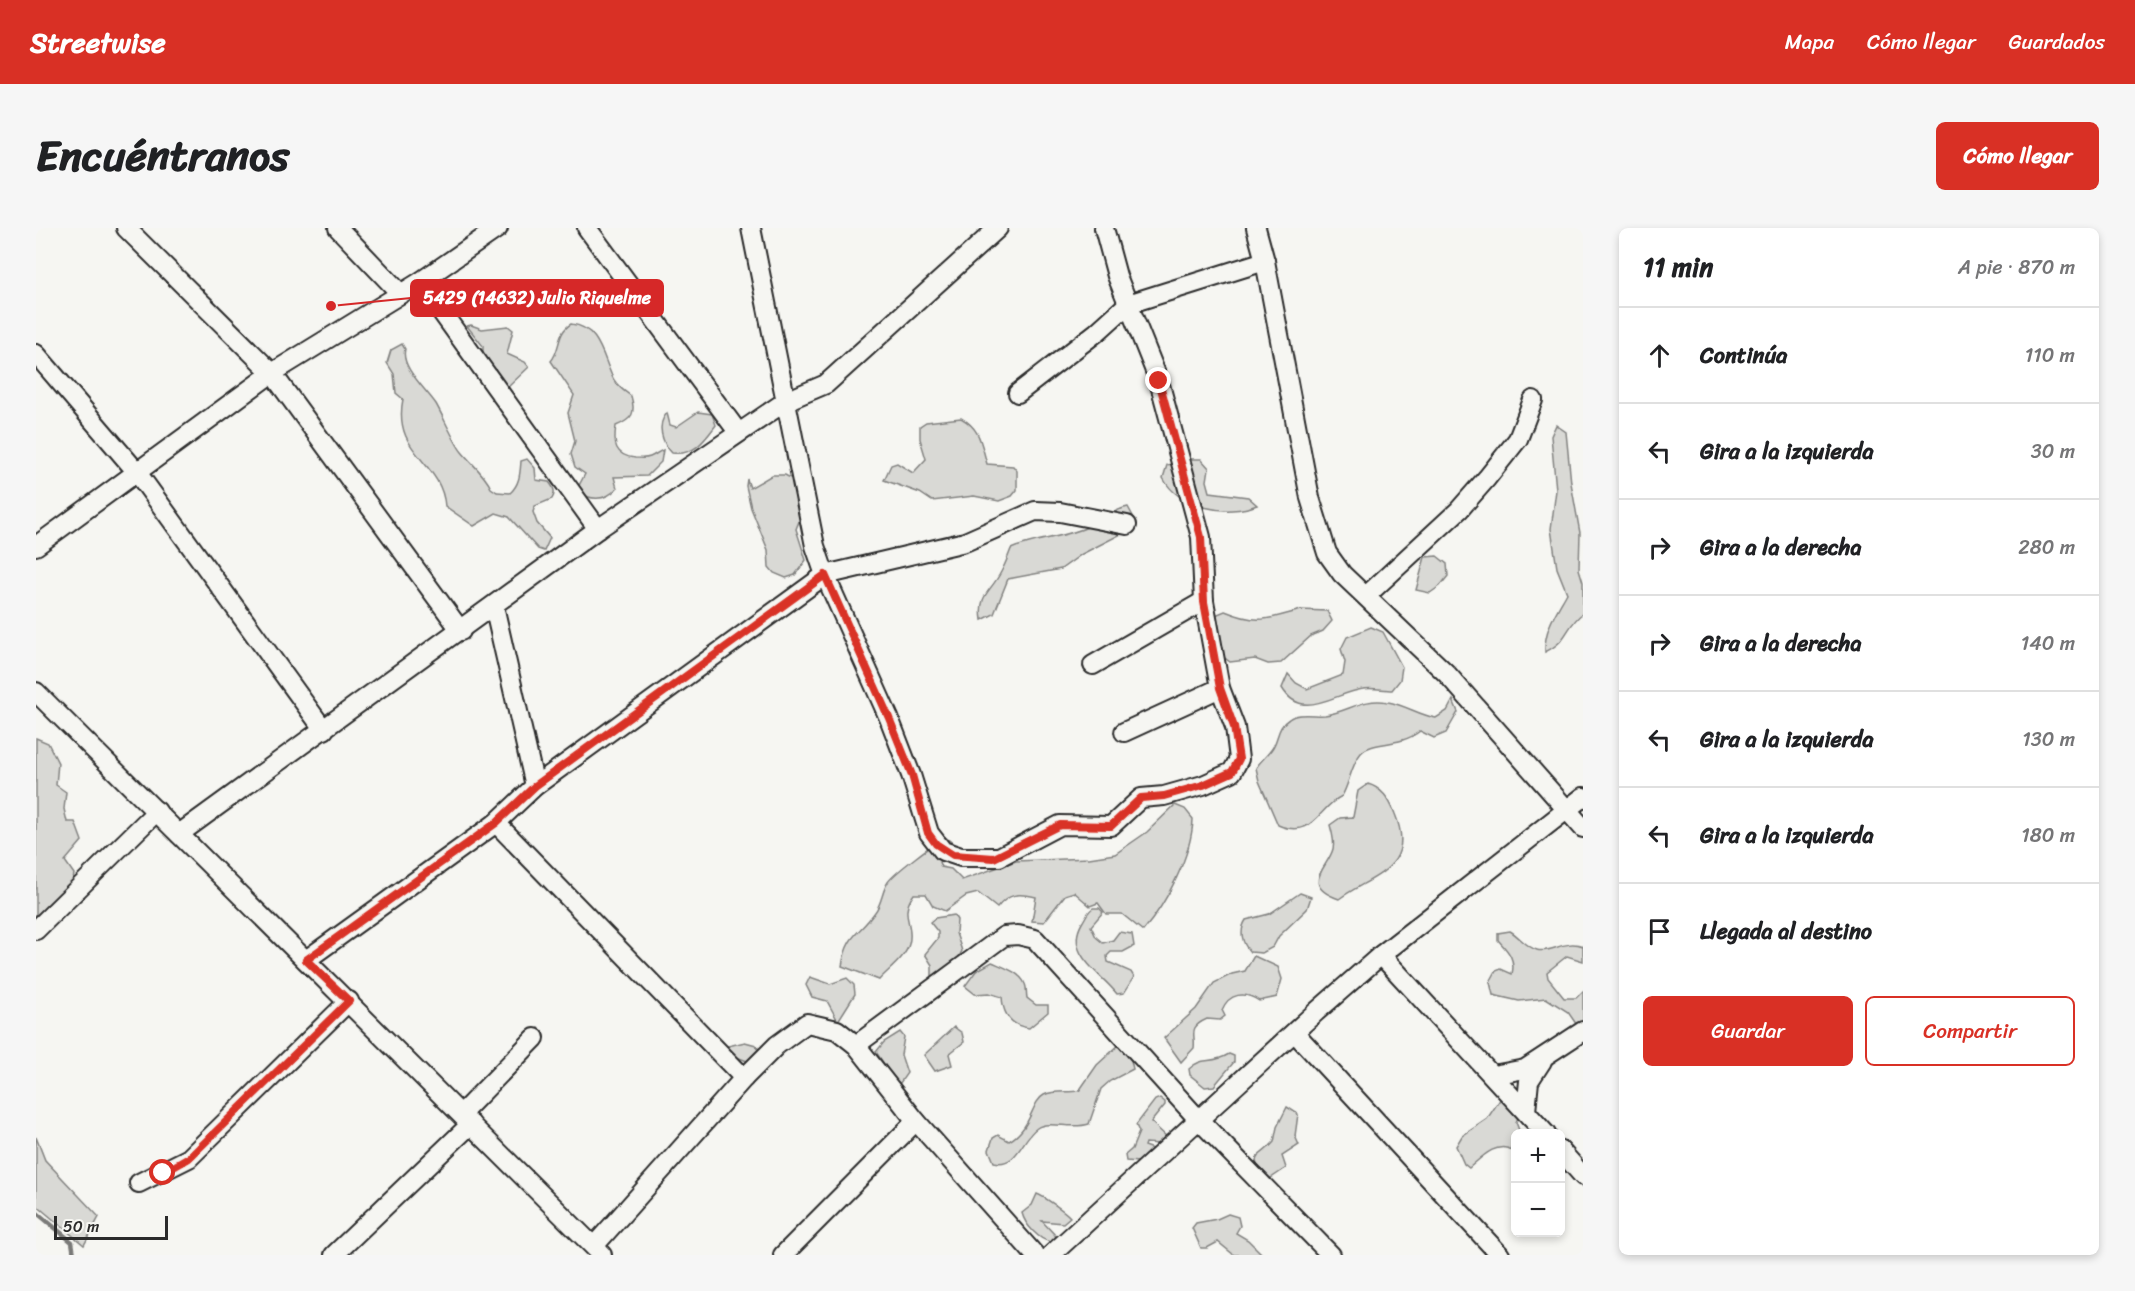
<!DOCTYPE html>
<html lang="es">
<head>
<meta charset="utf-8">
<style>
	:root { --surface:#fff; --page:#f6f6f6; --text:#202124; --muted:#757577; --line:#e0e0e0; --accent:#d93025 }
	body { margin:0; font-family:Sriracha,sans-serif; background:var(--page); color:var(--text) }
	.controls { position:absolute; right:18px; bottom:18px; display:grid; overflow:hidden; border-radius:9px; box-shadow:0 3px 9px #0003 }
	.controls button { width:54px; height:54px; display:grid; place-items:center; padding:0; border:0; border-bottom:2px solid var(--line); background:var(--surface); color:var(--text); font:30px sans-serif }
	.scale { position:absolute; left:18px; bottom:15px; width:114px; box-sizing:border-box; padding-left:6px; border:3px solid #2b2b2b; border-top:0; font-size:16px; line-height:21px; white-space:nowrap; color:#2b2b2b; -webkit-text-stroke:4px #f6f6f2; paint-order:stroke }
	.stop { position:absolute; width:18px; height:18px; margin:-14px; border:4px solid #d93025; border-radius:50%; background:#fff }
	.stop.end { background:#d93025; border-color:#fff; box-shadow:0 2px 6px #0008 }
	.list { margin:0; padding:0; list-style:none }
	h2 { display:flex; justify-content:space-between; align-items:center; height:78px; margin:0; padding:0 24px; font-size:26px }
	h2 small { font-size:20px; font-weight:400; color:var(--muted) }
	.list li { display:grid; grid-template-columns:39px 1fr auto; gap:18px; align-items:center; box-sizing:border-box; height:96px; padding:0 24px; border-top:2px solid var(--line) }
	.list b { display:block; font-size:22px; white-space:nowrap }
	.list em { font-size:20px; font-style:normal; color:var(--muted) }
	.actions { display:flex; gap:12px; padding:18px 24px }
	.actions a { flex:1; padding:14px 0; border:2px solid var(--accent); border-radius:9px; text-align:center; font-size:21px; color:var(--accent) }
	.actions .main { background:var(--accent); color:#fff }
	.icon { flex:none; width:33px; height:33px; fill:none; stroke:currentColor; stroke-width:2; stroke-linecap:round; stroke-linejoin:round }
	.map { position:relative; flex:none; width:1547px; height:1027px; overflow:hidden; border-radius:9px }
	header { display:flex; align-items:center; gap:36px; box-sizing:border-box; height:84px; padding:0 30px; background:var(--accent); color:#fff }
	header strong { font-size:28px }
	nav { display:flex; gap:33px; margin-inline-start:auto; font-size:21px }
	.intro { display:flex; align-items:center; justify-content:space-between; box-sizing:border-box; height:144px; padding:0 36px }
	h1 { margin:0; font-size:42px }
	.button { padding:15px 27px; border-radius:9px; background:var(--accent); color:#fff; font-size:21px; font-weight:700 }
	main { display:flex; gap:36px; padding:0 36px }
	aside { flex:1; background:var(--surface); border-radius:9px; box-shadow:0 3px 9px #0003 }
	.map>svg:first-child { display:block }
	.green { fill:#d9d9d5; stroke:#828280; stroke-width:1.5 }
	.lines { fill:none; stroke-linecap:round; stroke-linejoin:round }
	.stream { stroke:#7a7a78; stroke-width:4.5 }
	.minor-casing { stroke:#2b2b2b; stroke-width:22 }
	.minor { stroke:#f6f6f2; stroke-width:18 }
	.route { stroke:#d93025; stroke-width:8 }
	.leader { fill:none; stroke:#d62828; stroke-width:2 }
	.callout-dot { fill:#d62828; stroke:#f6f6f2; stroke-width:2 }
	.callout { fill:#d62828; stroke:#d62828; stroke-width:2 }
	.callout-label { font-size:18px; text-anchor:middle; font-weight:bold; fill:#fff }
</style>
</head>
<body>
<header>
<strong>Streetwise</strong>
<nav><a>Mapa</a><a>Cómo llegar</a><a>Guardados</a></nav>
</header>
<div class="intro"><h1>Encuéntranos</h1><a class="button">Cómo llegar</a></div>
<main>
<div class="map">
<svg width="1547" height="1027" viewBox="0 0 1547 1027">
	<rect width="100%" height="100%" fill="#f6f6f2"/>
	<filter id="ink" filterUnits="userSpaceOnUse"><feTurbulence type="fractalNoise" baseFrequency=".0167" numOctaves="2"/><feDisplacementMap in="SourceGraphic" scale="12" xChannelSelector="R" yChannelSelector="G"/><feConvolveMatrix kernelMatrix="1 2 1 2 8 2 1 2 1" color-interpolation-filters="sRGB"/></filter>
	<g filter="url(#ink)">
		<g class="green">
			<path d="M535 96C565 99 567 132 578 152 583 160 588 163 595 168 600 185 597 191 580 198 577 216 579 228 599 230 604 230 609 231 614 229 619 227 622 224 627 222L625 234 611 248 578 249 581 260C569 274 554 272 540 263L549 246 539 239 535 226 539 213 532 185 538 167 515 133C525 122 520 105 535 96Z"/>
			<path d="M435 97 446 101 472 98 477 102 471 126 489 134 493 139 470 161 447 131V118L431 98Z"/>
			<path d="M366 116 369 121C364 139 390 161 400 176 407 188 419 216 426 224 436 236 449 247 455 260L461 264 474 265C484 256 484 245 485 233L491 231 499 240 500 252 513 254C518 260 520 264 516 271L499 278 497 284 501 295 514 310 508 323 502 321 473 289 460 285 438 298 409 278C405 232 356 226 367 171L360 165 358 146 351 135 355 122Z"/>
			<path d="M662 184 676 186 680 197C668 213 658 228 636 225 626 215 620 197 631 185L634 197 640 199Z"/>
			<path d="M925 190C945 201 945 216 951 236L977 238 981 243V262L976 268 963 273 938 268 896 273 884 265 848 252 855 237 861 235 877 245 890 231 884 211V198L890 194Z"/>
			<path d="M1520 197 1530 204 1535 255 1544 305 1543 341 1547 354V385C1528 400 1533 413 1509 424 1508 401 1520 385 1531 365L1521 340 1515 301 1520 262 1515 208Z"/>
			<path d="M1152 231H1165L1173 240 1171 253 1174 264 1212 269 1221 277C1191 289 1143 280 1127 250L1131 237Z"/>
			<path d="M736 247H749L760 253 767 283 760 301 770 332 759 347 750 350 738 345 733 339 732 322 715 280 710 258 711 251 714 260Z"/>
			<path d="M1092 279 1098 290 1093 302 1046 326 1025 341 972 351 958 386 946 392C942 366 955 364 965 344 969 337 972 329 975 321 1000 310 1029 310 1054 298 1068 292 1076 282 1092 279Z"/>
			<path d="M1401 328 1411 336 1412 348 1404 358 1394 365 1380 362 1389 329Z"/>
			<path d="M1265 382 1291 383 1296 393 1287 403 1275 408 1245 435 1232 436 1219 431 1194 434 1181 424 1177 388 1189 383C1223 397 1231 391 1265 382Z"/>
			<path d="M1335 399 1347 404 1366 439 1364 452 1356 462C1347 462 1336 459 1327 461 1298 465 1266 494 1246 460L1252 446 1260 455 1271 461 1307 447 1309 434 1305 421 1311 409Z"/>
			<path d="M1417 472 1422 484 1410 505 1398 510 1384 503C1363 520 1336 512 1325 525 1315 537 1314 554 1306 568 1282 579 1278 612 1242 597L1223 553 1220 540C1225 532 1230 529 1235 522 1243 513 1240 499 1253 491 1262 484 1278 488 1289 487 1312 484 1327 469 1352 474 1369 477 1383 487 1400 490L1411 483Z"/>
			<path d="M0 510 12 515 22 535 20 557 30 564 28 581 31 594H39L46 613 29 633 38 646C32 675 32 685 0 688Z"/>
			<path d="M1332 556C1346 560 1354 572 1359 586 1381 640 1338 646 1303 671 1263 657 1292 640 1297 621 1299 614 1296 604 1294 597L1304 590 1317 589 1322 563Z"/>
			<path d="M1139 577 1149 581 1157 591C1156 627 1130 676 1107 703L1086 686H1070L1062 675 1054 678 1038 664 1029 667 1008 694 996 693 1000 669C982 665 973 665 961 680L942 665 930 668 909 683 897 678 890 666H878C862 688 879 695 873 716 870 729 852 742 843 752L806 738C811 706 823 707 839 684 846 675 846 663 852 654 858 645 899 614 909 609L919 617 914 627 903 634 905 639 915 641 926 652 980 633 1053 630 1079 626 1111 604Z"/>
			<path d="M1264 665 1275 669 1271 681 1243 708 1237 719 1226 725 1214 724C1206 715 1203 703 1210 692L1233 686Z"/>
			<path d="M1057 680H1063L1067 684 1055 698 1060 709 1067 715 1077 712 1083 704 1096 706 1098 718 1087 724H1075L1071 728 1072 734 1095 744 1098 749 1088 765 1081 766C1065 745 1028 726 1046 695 1050 689 1051 684 1057 680Z"/>
			<path d="M918 687 921 692 920 705 926 723 920 734 896 750V737L889 726 902 710V704L894 694 899 690Z"/>
			<path d="M1474 703C1483 708 1491 720 1501 722 1514 726 1529 711 1547 718V733L1531 728 1511 744 1512 750 1528 770H1540L1547 763V806L1532 784 1510 770 1483 773 1457 767 1454 754 1460 743 1465 741 1476 746C1480 730 1471 722 1462 712V705Z"/>
			<path d="M1218 728 1242 739 1246 751 1241 769 1223 773C1209 763 1193 765 1186 782L1189 788 1184 792 1171 791C1151 800 1160 806 1158 820L1145 834 1128 810 1160 781 1178 755 1196 746 1209 743Z"/>
			<path d="M956 734C967 739 984 744 989 756 991 760 990 765 991 770L1000 777H1012V784L993 800C975 798 967 786 966 769L953 765 939 766 929 758 940 743Z"/>
			<path d="M774 749 794 756 811 750 818 757 819 766 802 793 791 773 776 769 770 757Z"/>
			<path d="M918 799 926 805 928 814 913 826 916 837 899 843 888 827Z"/>
			<path d="M864 804 868 809 865 827 871 845 864 855 860 854 840 824 848 814Z"/>
			<path d="M709 814 720 817 723 822 714 834 695 827 688 819Z"/>
			<path d="M1084 816 1093 823 1097 841 1074 853 1065 861 1053 896C1036 902 1013 892 1001 900 986 910 981 940 958 934L953 922 957 910 962 907 973 913C996 900 995 874 1008 867 1018 862 1032 865 1043 863L1061 837Z"/>
			<path d="M1193 826 1198 828V834L1178 858 1169 859 1154 847 1153 841C1166 828 1175 837 1193 826Z"/>
			<path d="M1124 870 1129 874V877L1115 894 1131 909 1125 916 1109 915 1108 918 1122 923 1103 934 1090 933 1089 927 1096 921 1103 904 1100 897 1119 872Z"/>
			<path d="M1465 870 1485 883 1480 894 1484 905 1480 906 1479 930 1476 922C1460 913 1445 930 1433 940L1428 936 1420 918 1426 908 1451 891Z"/>
			<path d="M1251 879 1262 886 1259 908 1263 917 1246 928 1250 940 1232 952C1209 926 1224 931 1238 914L1241 899Z"/>
			<path d="M0 909 9 932 63 989 48 1017 0 977Z"/>
			<path d="M1001 966C1007 968 1030 984 1034 989L1027 995 1006 993 1019 1007 1020 1010 1015 1014C1003 1012 989 997 986 985L996 977Z"/>
			<path d="M1192 986 1202 989 1204 998 1200 1005 1212 1012 1227 1027H1198L1182 1014 1171 1020H1165L1156 1000 1160 995 1181 991Z"/>
		</g>
		<g class="lines">
			<path class="stream" d="M0 984 36 1014 38 1027"/>
			<g class="minor-casing">
				<g id="minor">
					<path d="M90 0 236 145 425 403"/>
					<path d="M302 0 364 65"/>
					<path d="M551 0 702 204"/>
					<path d="M1068 0 1081 48 1123 153 1165 309 1168 373 1184 460 1199 499 1203 531 1196 544 1167 557 1128 568 1105 570 1075 598 1024 597 963 629H925L907 623 893 605 875 547 853 490 789 347 929 314 999 283 1024 284 1091 297"/>
					<path d="M1220 0 1229 33 1274 270 1291 325 1306 346 1411 446 1547 600"/>
					<path d="M384 54 562 301"/>
					<path d="M0 126 100 243 288 502"/>
					<path d="M982 165 1061 104 1092 76 1229 33"/>
					<path d="M0 318 236 145 384 54 462 0"/>
					<path d="M1330 368 1423 282 1451 250 1482 211 1497 172"/>
					<path d="M458 378 499 558"/>
					<path d="M1057 437 1168 373"/>
					<path d="M0 464 566 1027"/>
					<path d="M1088 504 1184 460"/>
					<path d="M460 595 708 850"/>
					<path d="M143 606 562 301 750 173 790 156 962 0"/>
					<path d="M0 702 121 583"/>
					<path d="M1345 727 1510 906"/>
					<path d="M270 732 460 595 499 558 789 347 779 318 715 0"/>
					<path d="M1259 805 1464 1027"/>
					<path d="M820 817 968 708 982 707 999 711 1162 891 1295 1027"/>
					<path d="M1457 847 1489 841 1547 803"/>
					<path d="M1490 883 1493 853 1506 833"/>
					<path d="M426 885 499 810"/>
					<path d="M1524 922 1547 948"/>
					<path d="M103 955 153 930 313 773"/>
					<path d="M558 1018 708 850 741 817 771 795 801 802 820 817 880 893 999 1027"/>
					<path d="M298 1027 435 896"/>
					<path d="M747 1027 880 893"/>
					<path d="M1015 1027 1280 784 1345 727 1547 569"/>
				</g>
			</g>
			<use href="#minor" class="minor"/>
		</g>
	</g>
	<g class="lines" filter="url(#ink)">
		<path class="route" d="M127 945 153 930 313 773 270 732 460 595 499 558 789 347 853 490 876 547 892 605 900 616 917 627 958 630 1024 597 1075 598 1105 570 1128 568 1167 557 1196 544 1203 531 1198 499 1184 460 1168 374 1165 309 1123 153"/>
	</g>
	<path class="leader" d="M295 78L375 70"/>
	<circle class="callout-dot" cx="295" cy="78" r="6"/>
	<rect class="callout" x="375" y="52" width="252" height="36" rx="6"/>
	<g class="callout-label">
		<text x="501" y="76">5429 (14632) Julio Riquelme</text>
	</g>
</svg>
<div class="controls">
<button>+</button>
<button>−</button>
</div>
<div class="scale">50 m</div>
<div class="stop" style="left:127px;top:945px"></div>
<div class="stop end" style="left:1123px;top:153px"></div>
</div>
<aside>
<h2>11 min<small>A pie · 870 m</small></h2>
<ul class="list">
<li><svg class="icon" aria-label="ahead" viewBox="0 0 24 24"><path d="M12 20V5M6 11l6-6 6 6"/></svg><div><b>Continúa</b></div><em>110 m</em></li>
<li><svg class="icon" aria-label="left" viewBox="0 0 24 24"><path d="M17 20v-9H6M10 6l-5 5 5 5"/></svg><div><b>Gira a la izquierda</b></div><em>30 m</em></li>
<li><svg class="icon" aria-label="right" viewBox="0 0 24 24"><path d="M7 20v-9h11M14 6l5 5-5 5"/></svg><div><b>Gira a la derecha</b></div><em>280 m</em></li>
<li><svg class="icon" aria-label="right" viewBox="0 0 24 24"><path d="M7 20v-9h11M14 6l5 5-5 5"/></svg><div><b>Gira a la derecha</b></div><em>140 m</em></li>
<li><svg class="icon" aria-label="left" viewBox="0 0 24 24"><path d="M17 20v-9H6M10 6l-5 5 5 5"/></svg><div><b>Gira a la izquierda</b></div><em>130 m</em></li>
<li><svg class="icon" aria-label="left" viewBox="0 0 24 24"><path d="M17 20v-9H6M10 6l-5 5 5 5"/></svg><div><b>Gira a la izquierda</b></div><em>180 m</em></li>
<li><svg class="icon" aria-label="arrive" viewBox="0 0 24 24"><path d="M6 21V4h12l-3 4 3 4H6"/></svg><div><b>Llegada al destino</b></div></li>
</ul>
<div class="actions"><a class="main">Guardar</a><a>Compartir</a></div>
</aside>
</main>
</body>
</html>
